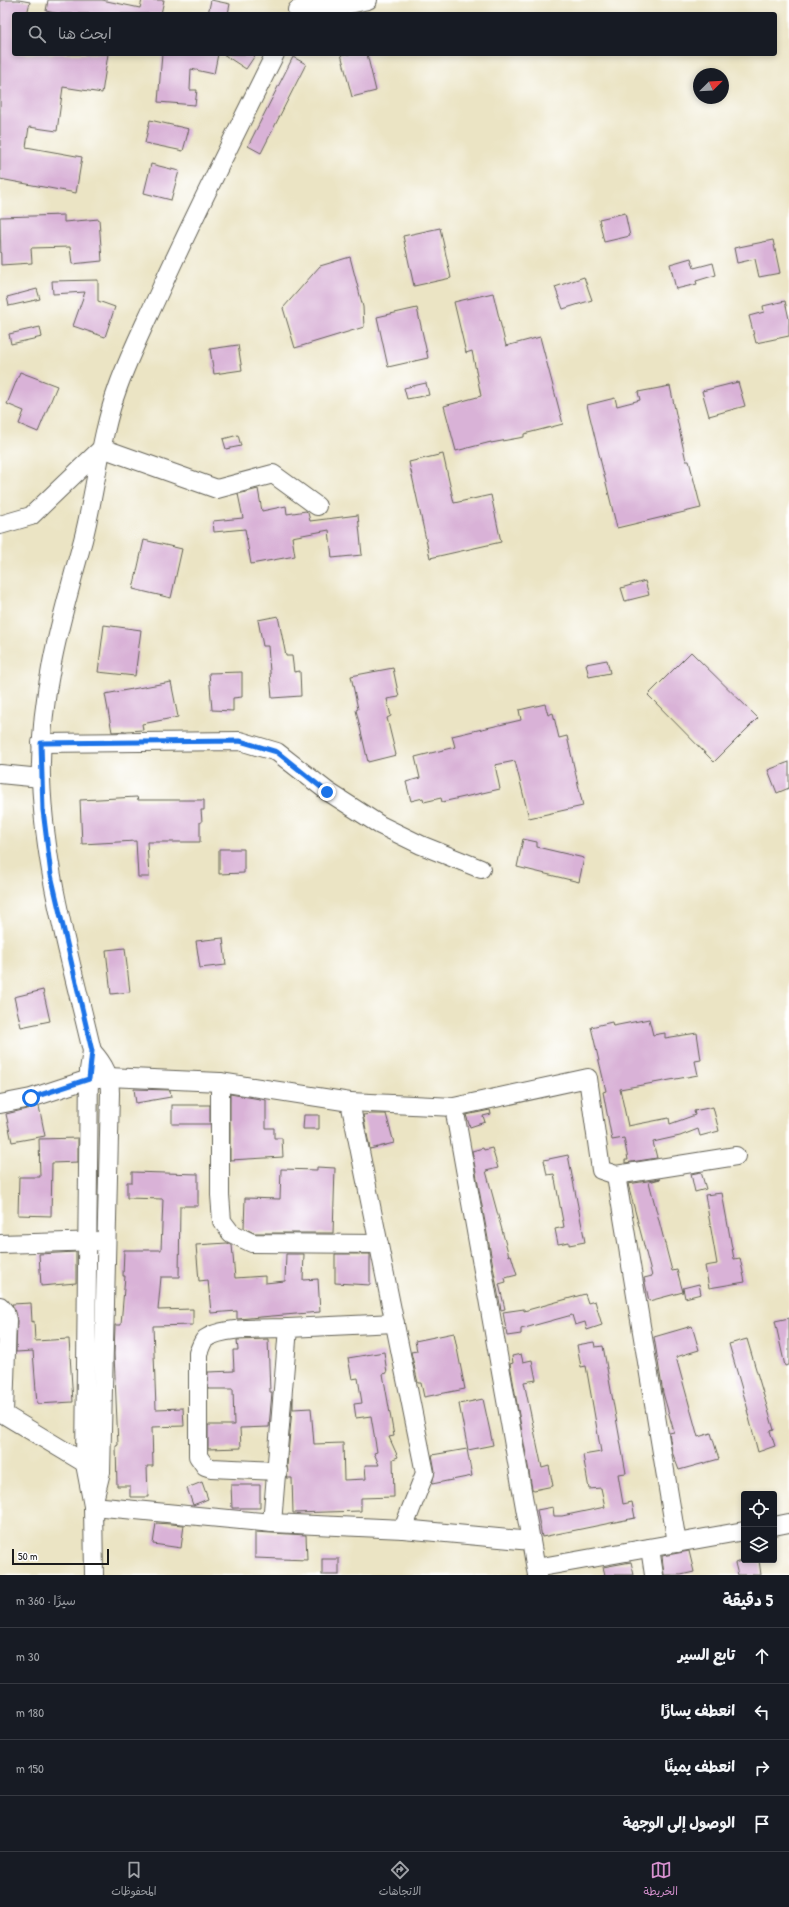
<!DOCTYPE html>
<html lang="ar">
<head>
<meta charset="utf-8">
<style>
	:root { --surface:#171b24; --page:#242831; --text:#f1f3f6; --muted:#9ea1a6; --line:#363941; --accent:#d690ce }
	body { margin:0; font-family:"Patrick Hand","Playpen Sans Arabic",sans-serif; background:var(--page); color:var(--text); direction:rtl }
	.controls { position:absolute; right:12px; bottom:12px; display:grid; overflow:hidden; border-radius:4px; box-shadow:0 2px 6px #0003 }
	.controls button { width:36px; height:36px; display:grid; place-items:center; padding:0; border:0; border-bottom:1px solid var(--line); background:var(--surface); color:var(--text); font:20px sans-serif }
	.compass { position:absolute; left:693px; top:68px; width:36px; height:36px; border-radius:50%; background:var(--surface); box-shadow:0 2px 6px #0003; rotate:66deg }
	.scale { position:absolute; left:12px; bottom:10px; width:97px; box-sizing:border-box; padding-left:4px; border:2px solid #1c1c1c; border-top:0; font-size:11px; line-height:14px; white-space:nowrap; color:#1c1c1c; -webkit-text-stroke:3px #fff; paint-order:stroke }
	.stop { position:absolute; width:12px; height:12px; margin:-9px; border:3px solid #1a73e8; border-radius:50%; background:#fff }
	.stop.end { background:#1a73e8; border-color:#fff; box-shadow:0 1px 4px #0008 }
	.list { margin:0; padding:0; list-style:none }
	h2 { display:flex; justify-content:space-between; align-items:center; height:52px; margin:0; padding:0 16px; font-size:17px }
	h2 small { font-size:13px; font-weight:400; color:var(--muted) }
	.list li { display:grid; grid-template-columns:26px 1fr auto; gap:12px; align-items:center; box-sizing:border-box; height:56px; padding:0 16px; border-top:1px solid var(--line) }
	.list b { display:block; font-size:15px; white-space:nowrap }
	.list em { font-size:13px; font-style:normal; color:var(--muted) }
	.icon { flex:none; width:22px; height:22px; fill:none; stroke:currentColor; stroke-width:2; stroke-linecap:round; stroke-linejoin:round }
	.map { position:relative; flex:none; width:789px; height:1575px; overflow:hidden; direction:ltr }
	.search { position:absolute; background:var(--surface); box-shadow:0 2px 6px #0003; left:12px; right:12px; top:12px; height:44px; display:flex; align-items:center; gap:10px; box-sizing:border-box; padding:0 14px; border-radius:4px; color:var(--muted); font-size:15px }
	.sheet { height:276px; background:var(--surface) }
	nav { display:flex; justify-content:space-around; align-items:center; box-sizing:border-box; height:56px; border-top:1px solid var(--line); background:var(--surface); font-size:11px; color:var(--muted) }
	nav a { display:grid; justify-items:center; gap:2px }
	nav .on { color:var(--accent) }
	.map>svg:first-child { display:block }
	.building { fill:#d9b2d7 }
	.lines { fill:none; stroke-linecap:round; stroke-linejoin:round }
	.minor-casing { stroke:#646257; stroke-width:20 }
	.minor { stroke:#fff; stroke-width:18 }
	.route { stroke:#1a73e8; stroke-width:5 }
</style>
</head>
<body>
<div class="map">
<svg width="789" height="1575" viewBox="0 0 789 1575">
	<rect width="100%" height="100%" fill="#fff"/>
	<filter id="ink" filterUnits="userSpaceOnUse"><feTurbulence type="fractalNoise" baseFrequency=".025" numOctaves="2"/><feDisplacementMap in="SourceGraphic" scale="8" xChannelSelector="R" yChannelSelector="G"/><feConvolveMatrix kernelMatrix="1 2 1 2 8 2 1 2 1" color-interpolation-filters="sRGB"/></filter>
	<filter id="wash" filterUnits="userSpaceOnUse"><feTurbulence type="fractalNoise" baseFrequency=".012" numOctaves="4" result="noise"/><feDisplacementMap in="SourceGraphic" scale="16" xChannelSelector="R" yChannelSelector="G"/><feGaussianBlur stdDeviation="0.9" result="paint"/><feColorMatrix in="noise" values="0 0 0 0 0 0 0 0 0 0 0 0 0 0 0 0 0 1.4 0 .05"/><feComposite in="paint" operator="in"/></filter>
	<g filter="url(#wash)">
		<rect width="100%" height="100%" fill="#ebe4c4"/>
		<g id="blocks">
			<g class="building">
				<path d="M0 0H19L30 2 27 14H14V54H108L102 93 63 87 57 131 29 127 26 147 82 157 76 193 0 179Z"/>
				<path d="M48 0H102L140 8 142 0H164L161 14H59L46 11Z"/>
				<path d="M211 0 230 4 228 14H208Z"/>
				<path d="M162 54H218L214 74 191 69 190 90H197L195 105 158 102Z"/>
				<path d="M223 54H256L246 69Z"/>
				<path d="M341 54H367L376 91 352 97Z"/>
				<path d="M293 57 306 64 261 153 248 146Z"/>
				<path d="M150 120 189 129 183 151 145 143Z"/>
				<path d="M151 164 179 171 171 200 144 193Z"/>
				<path d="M625 213 630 236 604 242 599 219Z"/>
				<path d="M64 215V222L99 219 102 261 72 264 70 247 31 248 32 263 1 265 0 217Z"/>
				<path d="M440 228 451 278 414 286 403 236Z"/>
				<path d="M773 240 780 273 759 277 755 259 737 263 734 248Z"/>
				<path d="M350 257 363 307 364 327 295 348 283 308 320 266Z"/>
				<path d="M691 258 694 268 713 263 716 275 696 281 697 284 676 289 670 264Z"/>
				<path d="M584 277 592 300 563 309 555 287Z"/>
				<path d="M98 280V301L115 307 105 337 73 326 85 292 53 294 52 281Z"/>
				<path d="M37 289 40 299 9 306 7 297Z"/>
				<path d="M493 293 506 346 540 337 563 424 524 434V437L491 443V442L456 451 444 406 481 396 472 351 466 353 454 302Z"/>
				<path d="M785 301 789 319V336L756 343 749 316 764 312 763 306Z"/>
				<path d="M417 308 428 358 388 367 377 317Z"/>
				<path d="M40 327 42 337 11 344 9 334Z"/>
				<path d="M238 345 242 370 214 374 210 349Z"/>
				<path d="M20 372 57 386 38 432 19 424 24 411 7 404Z"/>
				<path d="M738 382 745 406 709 416 702 391Z"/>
				<path d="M426 383 429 395 407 399 404 388Z"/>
				<path d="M670 386 686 461H689L701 508 617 528 587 405 615 398 617 406 640 400 638 392Z"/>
				<path d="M238 435 241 446 226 449 223 439Z"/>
				<path d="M443 454 454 503 491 495 501 542 430 558 409 462Z"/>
				<path d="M258 489 262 511 286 506 287 514 306 511 308 513 310 521 358 515 362 555 332 558 329 530 292 537 295 556 251 564 245 529 214 532 213 521 243 518 238 494Z"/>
				<path d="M144 540 182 549 171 598 133 589Z"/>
				<path d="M645 581 649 595 625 601 621 588Z"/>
				<path d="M278 616 286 656H292L294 672 300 671 301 696 272 698 268 646H263L258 620Z"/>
				<path d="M104 625 141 630 135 676 98 672Z"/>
				<path d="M691 652 758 718 714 762 648 695Z"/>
				<path d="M607 660 610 673 589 677 586 664Z"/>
				<path d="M393 668 399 697 387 699 391 716 387 718 396 755 368 762 356 710 358 709 351 676Z"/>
				<path d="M242 672V697L233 698V711L212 710 209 673Z"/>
				<path d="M171 682 178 717 142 724 143 730 112 732 105 694Z"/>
				<path d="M545 704 548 715 553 713 559 738 567 736 583 806 529 818 515 761 495 765 500 789 442 802 441 798 424 802 423 798 411 801 406 782 420 778 415 757 455 747 452 736 521 720 519 710Z"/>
				<path d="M789 762V788L777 793 768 770Z"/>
				<path d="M137 797 138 800H204V810H201L202 822H200V842H147L149 877H138L136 841 82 844 80 800Z"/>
				<path d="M523 839 537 842V847L584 858 579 882 517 867Z"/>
				<path d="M219 849H244V873L219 874Z"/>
				<path d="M223 938 226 965 200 968 196 941Z"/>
				<path d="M125 948 130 992 111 994 106 950Z"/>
				<path d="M43 990 50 1021 21 1027 14 997Z"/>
				<path d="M649 1019 653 1035 665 1033V1038L697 1033 701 1060 695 1061 698 1075 620 1089 628 1126 669 1118 670 1124 695 1115 694 1111 713 1107 719 1131 700 1136 698 1129 680 1136 653 1142 657 1158 625 1163V1160H628L624 1138 612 1140 603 1092 606 1091 591 1027 612 1022 613 1026Z"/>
				<path d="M134 1089 170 1090 171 1097 136 1103Z"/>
				<path d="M230 1094 266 1100V1128H274V1138H282L283 1157 230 1160Z"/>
				<rect x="172" y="1105" width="38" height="19"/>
				<path d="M39 1106 45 1136 12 1142 6 1114Z"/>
				<path d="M490 1110 491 1114 483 1116 485 1122 470 1127 466 1115Z"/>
				<path d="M371 1114H386L394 1143 370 1149 363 1115Z"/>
				<path d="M304 1115H319V1129H303Z"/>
				<path d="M78 1138V1162L52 1163 51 1216 18 1215 19 1177H40L39 1139Z"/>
				<path d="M483 1148 484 1150 492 1148 498 1168 486 1171 509 1256 511 1255 517 1275 505 1278 506 1282 499 1284 505 1309 501 1310 472 1151Z"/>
				<path d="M568 1155 585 1242 569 1245V1242L558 1244 555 1229 564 1227 554 1174 547 1175 544 1160Z"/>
				<path d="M317 1167 335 1168 333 1233H254L244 1228 245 1198 280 1199 281 1169 317 1170Z"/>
				<path d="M132 1172 198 1174V1206H180L179 1277H161L158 1310 193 1309V1325L153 1326 156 1409 183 1408 184 1426 152 1427 153 1466H147L148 1497H130V1486H117L116 1446 118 1445 114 1354 115 1325H121L125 1276H123L124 1250H161L163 1199 127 1198V1182H132Z"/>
				<path d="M701 1172 706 1189 695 1192 691 1174Z"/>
				<path d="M660 1179 649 1182 672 1271 677 1270 683 1292 649 1301 644 1278 652 1276 628 1184Z"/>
				<path d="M722 1193 734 1259 740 1258 745 1282 709 1288 705 1266 717 1264 705 1195Z"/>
				<path d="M227 1243 232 1245 235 1278 265 1276V1283L285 1281 286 1254H304L303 1280 318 1279 320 1312 237 1319V1311L211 1313 208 1280 199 1281 196 1245Z"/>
				<path d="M76 1252V1283L41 1286 39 1254Z"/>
				<path d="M335 1254H370V1285L335 1283Z"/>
				<path d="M699 1284 701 1294 685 1298 683 1288Z"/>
				<path d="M585 1294 588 1303 595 1301 602 1325 587 1330 585 1322 575 1325 572 1315 521 1329V1334L507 1336 503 1312 524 1309V1311Z"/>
				<path d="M31 1303 32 1322 34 1321 35 1341 69 1339 73 1402 37 1404 33 1351 16 1352 17 1320 12 1304Z"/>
				<path d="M789 1318V1365L785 1366 775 1321Z"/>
				<path d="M692 1326 699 1350 676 1357 698 1437 711 1433 719 1459 679 1470 672 1452 669 1433 674 1432 663 1393 654 1337Z"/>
				<path d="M454 1333 465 1389 424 1397 421 1383H418L411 1352 417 1351 415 1341Z"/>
				<path d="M268 1339 270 1392H272L269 1427 240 1428 241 1448 208 1449V1425H234L233 1389H208V1372L234 1371 233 1350H238L237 1340Z"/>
				<path d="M747 1339 774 1430 770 1431 775 1446 758 1452 747 1410H748L729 1344Z"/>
				<path d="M594 1342 595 1347 603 1346 626 1473 618 1474 623 1504 632 1502 635 1518 542 1537 537 1510 553 1507 554 1516H562L605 1507 601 1488 589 1489 583 1455 601 1452 586 1366 581 1367 577 1345Z"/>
				<path d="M384 1352 387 1373 383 1374 394 1436 389 1437 398 1457 393 1459 394 1497 361 1498V1511L293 1513 292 1478H286L288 1472 287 1466 293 1397V1409L311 1408 314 1444 343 1443 344 1480 366 1479 365 1465H379L374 1453 377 1452 371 1416 356 1418 354 1404 362 1403 358 1378 352 1379 348 1358Z"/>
				<path d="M521 1354 523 1362 532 1360 536 1380 524 1382 542 1468 549 1466 553 1486 534 1490 532 1489 510 1364 513 1363 512 1356Z"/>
				<path d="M483 1399 493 1445 468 1450 459 1404Z"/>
				<path d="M467 1449 472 1476 432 1484 435 1471 432 1455Z"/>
				<path d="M202 1482 208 1499 193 1505 187 1488Z"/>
				<path d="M231 1485H260V1508H232Z"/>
				<path d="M156 1523 184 1525 181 1548 153 1544Z"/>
				<path d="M255 1532 306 1535 307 1560 255 1558Z"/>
				<path d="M689 1551 694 1572 681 1575H664L662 1556Z"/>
				<rect x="322" y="1559" width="17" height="16"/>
				<path d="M743 1560H759L761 1575H738L735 1563Z"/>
				<path d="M631 1562 634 1575H605L603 1567Z"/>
			</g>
		</g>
	</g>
	<g filter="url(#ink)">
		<use href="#blocks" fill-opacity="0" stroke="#646257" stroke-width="1"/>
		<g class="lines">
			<g class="minor-casing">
				<g id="minor">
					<path d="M297 10 345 5 368 0"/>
					<path d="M0 525 31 516 102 448 217 489 273 474 317 506"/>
					<path d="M41 743 240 741 277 752 327 791 380 825 421 845 481 869"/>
					<path d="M0 774 41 778"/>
					<path d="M92 1051C104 1064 110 1076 110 1093L101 1472 93 1505"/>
					<path d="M220 1082V1195L222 1221 231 1233 252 1243 379 1244"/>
					<path d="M350 1102 454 1107 588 1078 601 1170 616 1175 736 1156"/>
					<path d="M0 1104 31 1098 89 1079 108 1077 220 1082 350 1102 425 1473 403 1529"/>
					<path d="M454 1107 537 1575"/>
					<path d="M616 1175 677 1543"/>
					<path d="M0 1244 101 1241"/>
					<path d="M0 1306 5 1312 7 1320 4 1413"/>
					<path d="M0 1412 93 1468"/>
					<path d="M278 1471 211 1468 205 1466 198 1456V1353C200 1349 202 1342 205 1339 222 1326 267 1329 288 1328"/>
					<path d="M93 1506 272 1523 403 1529 531 1541"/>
					<path d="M272 1523 288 1328 395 1323"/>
					<path d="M774 1526 789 1523"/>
					<path d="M650 1548 654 1575"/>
					<path d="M536 1568 744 1531"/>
					<path d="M94 1575 93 1506 85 1464 89 1070 92 1051C71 961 44 871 41 778 39 695 61 619 83 540 96 490 100 436 118 387 129 356 144 326 158 295 195 214 235 134 275 54"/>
				</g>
			</g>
			<use href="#minor" class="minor"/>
		</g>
	</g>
	<g class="lines" filter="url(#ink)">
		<path class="route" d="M31 1098 89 1079 92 1051 51 875 43 810 41 743 240 741 277 752 327 792"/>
	</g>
</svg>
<div class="controls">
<button><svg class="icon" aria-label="locate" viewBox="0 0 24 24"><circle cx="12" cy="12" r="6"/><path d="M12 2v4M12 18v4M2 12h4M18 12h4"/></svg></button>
<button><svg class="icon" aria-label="layers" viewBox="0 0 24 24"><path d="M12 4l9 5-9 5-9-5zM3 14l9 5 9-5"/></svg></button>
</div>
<svg class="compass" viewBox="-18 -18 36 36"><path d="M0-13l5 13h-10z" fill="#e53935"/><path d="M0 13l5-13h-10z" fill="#9ea1a6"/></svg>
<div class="scale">50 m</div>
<div class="stop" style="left:31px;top:1098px"></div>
<div class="stop end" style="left:327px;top:792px"></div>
<div class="search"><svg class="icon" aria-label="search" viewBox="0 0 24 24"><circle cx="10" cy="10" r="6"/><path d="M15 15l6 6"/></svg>ابحث هنا</div>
</div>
<section class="sheet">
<h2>5 دقيقة<small>سيرًا · 360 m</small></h2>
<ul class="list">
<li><svg class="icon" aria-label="ahead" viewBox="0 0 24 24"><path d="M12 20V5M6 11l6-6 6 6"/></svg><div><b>تابع السير</b></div><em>30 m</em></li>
<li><svg class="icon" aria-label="left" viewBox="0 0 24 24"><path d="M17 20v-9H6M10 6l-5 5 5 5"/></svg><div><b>انعطف يسارًا</b></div><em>180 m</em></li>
<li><svg class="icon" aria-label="right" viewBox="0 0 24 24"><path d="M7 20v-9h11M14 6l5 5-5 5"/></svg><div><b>انعطف يمينًا</b></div><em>150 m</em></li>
<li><svg class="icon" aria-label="arrive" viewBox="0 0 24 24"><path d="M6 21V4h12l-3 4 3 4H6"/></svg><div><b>الوصول إلى الوجهة</b></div></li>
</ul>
</section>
<nav>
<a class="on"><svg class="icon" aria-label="map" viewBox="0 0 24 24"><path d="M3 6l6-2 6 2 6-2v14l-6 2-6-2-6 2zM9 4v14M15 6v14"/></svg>الخريطة</a>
<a><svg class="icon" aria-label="directions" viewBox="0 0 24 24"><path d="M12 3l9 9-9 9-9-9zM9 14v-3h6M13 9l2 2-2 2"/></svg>الاتجاهات</a>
<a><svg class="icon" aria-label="saved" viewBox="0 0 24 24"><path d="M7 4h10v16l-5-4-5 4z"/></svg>المحفوظات</a>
</nav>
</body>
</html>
